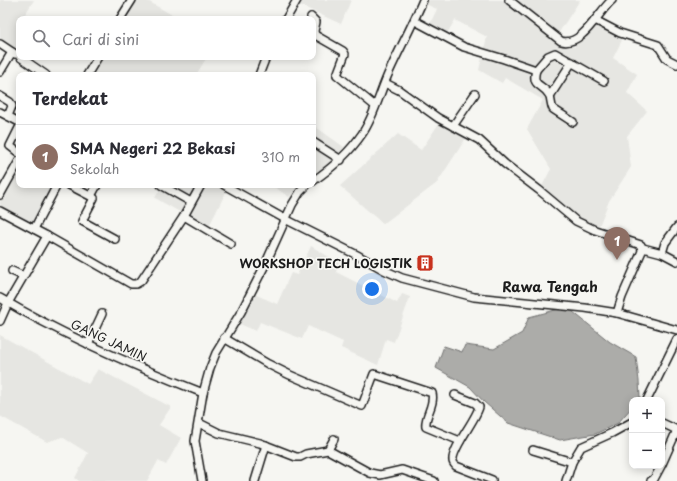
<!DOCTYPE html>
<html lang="id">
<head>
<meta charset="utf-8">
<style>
	:root { --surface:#fff; --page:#f7f7f7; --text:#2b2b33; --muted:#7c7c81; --line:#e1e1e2; --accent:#c8321e }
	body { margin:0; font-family:"Playpen Sans",sans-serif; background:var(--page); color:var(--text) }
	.controls { position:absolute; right:12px; bottom:12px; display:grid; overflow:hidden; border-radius:8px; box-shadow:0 2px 10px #0003 }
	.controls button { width:36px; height:36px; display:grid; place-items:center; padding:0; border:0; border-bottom:1px solid var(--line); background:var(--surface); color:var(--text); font:20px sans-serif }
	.you { position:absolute; left:372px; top:289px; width:14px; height:14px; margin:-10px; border:3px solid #fff; border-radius:50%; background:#1a73e8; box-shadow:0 0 0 6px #1a73e833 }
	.badge { display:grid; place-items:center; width:26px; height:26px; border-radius:50%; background:var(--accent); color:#fff; font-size:13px; font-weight:700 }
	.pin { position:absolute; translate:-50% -33px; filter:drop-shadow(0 1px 2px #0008) }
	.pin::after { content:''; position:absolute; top:21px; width:14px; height:12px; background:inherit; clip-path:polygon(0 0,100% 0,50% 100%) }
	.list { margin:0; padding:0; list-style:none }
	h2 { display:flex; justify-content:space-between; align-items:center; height:52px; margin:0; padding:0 16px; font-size:17px }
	h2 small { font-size:13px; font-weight:400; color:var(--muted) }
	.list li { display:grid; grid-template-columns:26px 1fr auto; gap:12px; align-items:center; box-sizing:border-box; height:64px; padding:0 16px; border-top:1px solid var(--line) }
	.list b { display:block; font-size:15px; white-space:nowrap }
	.list p { margin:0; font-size:13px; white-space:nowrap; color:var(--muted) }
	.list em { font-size:13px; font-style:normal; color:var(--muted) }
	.icon { flex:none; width:22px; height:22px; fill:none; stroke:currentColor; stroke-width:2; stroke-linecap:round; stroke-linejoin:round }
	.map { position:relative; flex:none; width:677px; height:481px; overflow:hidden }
	.search { position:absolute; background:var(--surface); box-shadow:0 2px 10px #0003; left:16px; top:16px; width:300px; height:44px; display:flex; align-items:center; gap:10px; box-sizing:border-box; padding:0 14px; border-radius:8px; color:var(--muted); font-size:15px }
	.panel { position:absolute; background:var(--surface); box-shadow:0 2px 10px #0003; left:16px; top:72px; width:300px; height:116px; border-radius:8px }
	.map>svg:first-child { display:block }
	.built { fill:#e6e6e2 }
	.water { fill:#acaca9; stroke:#727271 }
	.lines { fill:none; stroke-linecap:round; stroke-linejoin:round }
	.minor-casing { stroke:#1c1c1c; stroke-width:10 }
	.minor { stroke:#f6f6f2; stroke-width:7 }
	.labels { text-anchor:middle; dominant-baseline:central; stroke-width:3.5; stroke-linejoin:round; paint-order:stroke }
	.poi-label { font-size:12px; font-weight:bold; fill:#1c1c1c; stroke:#f6f6f2; text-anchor:end }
	.street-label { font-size:12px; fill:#1c1c1c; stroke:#f6f6f2 }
	.quarter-label { font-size:14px; font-weight:bold; fill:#1c1c1c; stroke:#f6f6f2 }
</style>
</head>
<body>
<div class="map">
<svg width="677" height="481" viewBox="0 0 677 481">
	<rect width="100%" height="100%" fill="#f6f6f2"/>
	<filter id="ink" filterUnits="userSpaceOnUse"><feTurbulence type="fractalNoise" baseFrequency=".025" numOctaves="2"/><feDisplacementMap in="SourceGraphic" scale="8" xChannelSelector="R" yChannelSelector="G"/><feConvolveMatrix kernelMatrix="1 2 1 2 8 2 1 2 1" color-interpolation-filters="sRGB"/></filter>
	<g filter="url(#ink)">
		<g class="built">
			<path d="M0 0H34L22 19H19V57L0 44Z"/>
			<path d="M131 0H146L179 19H119Z"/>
			<path d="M296 0H351L341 24 295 3Z"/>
			<path d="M426 0H580L556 37 574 47 594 22 622 40 613 58 637 74 627 93 647 111 627 136 631 167 609 201 599 226 571 216 541 188 551 169 527 129 543 100 505 78 502 83 479 70 487 37 455 20 446 35 429 26 437 9 425 4Z"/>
			<path d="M95 57H207L196 75H84Z"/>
			<path d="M442 119 468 135 437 183 383 224 340 186 398 134 421 150Z"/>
			<path d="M313 125 344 147 325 169 313 173Z"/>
			<path d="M19 156V185H55L31 229 0 211V182H1Z"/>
			<path d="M162 185H219L227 190 208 228 155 198Z"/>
			<path d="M273 185H300L289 197 273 186Z"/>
			<path d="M311 246 339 263 336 272 397 303 402 294 410 297 394 342 386 339 378 365 341 348 343 342 308 326 302 339 260 322 256 331 235 322 252 293 277 304 291 273 297 275Z"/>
			<path d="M0 335 88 384 98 369 171 407 159 425 181 438 166 465 158 461 147 481H79L75 478 88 453 62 437 47 442 0 416Z"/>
		</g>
		<path class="water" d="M567 307 610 342 636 357 639 381 640 397 637 400H632V407L618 423 595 434 560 440 508 423 484 402 470 387 436 368 444 346 462 352 465 345 494 349 522 333 529 317Z"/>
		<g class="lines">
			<g class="minor-casing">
				<g id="minor">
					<path d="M509 0 561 41C582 47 598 12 612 0"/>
					<path d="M311 17 316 22 314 31 315 35 343 51 345 54 337 75 375 106"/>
					<path d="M120 19 132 0"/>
					<path d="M286 19 297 0"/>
					<path d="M595 20 620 33 658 45 667 59 677 64"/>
					<path d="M415 21 464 47 504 59 536 70 548 56 555 53 604 81"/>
					<path d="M0 44 15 54"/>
					<path d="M20 57 46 75"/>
					<path d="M536 70C531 88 543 83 550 96 551 100 551 105 553 109L573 122"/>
					<path d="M0 72 12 52"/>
					<path d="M87 75 98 57"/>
					<path d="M259 75 266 57"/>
					<path d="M385 83 399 90 438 118 479 140 505 164 539 190 576 221 595 230 641 245 642 251 622 297 617 313"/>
					<path d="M0 96 10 102 12 106 8 116"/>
					<path d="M550 96 572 62"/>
					<path d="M0 112 19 122"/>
					<path d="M453 126 475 94"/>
					<path d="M19 128 10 146 19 153"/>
					<path d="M313 142 341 160"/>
					<path d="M313 181C332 168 349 153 362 134 375 115 380 91 390 70 401 46 413 24 423 0"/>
					<path d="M69 185 94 198 82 221 115 239"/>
					<path d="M161 185 191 202"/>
					<path d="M224 185 285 219 359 256 384 270 402 278 474 297 585 308 617 313 677 330"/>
					<path d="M0 195 19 161"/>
					<path d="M91 196 97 185"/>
					<path d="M0 211 47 236"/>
					<path d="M184 216 231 244"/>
					<path d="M34 229 57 185"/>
					<path d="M643 248 662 253 677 261"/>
					<path d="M662 253 665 243 677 227"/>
					<path d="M12 271 23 276"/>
					<path d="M0 298C64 336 134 366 203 393"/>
					<path d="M0 321 8 303 47 236 131 284H136L141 281 184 216 201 185"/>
					<path d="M224 338 268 364 290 375 362 406 374 374 432 393C435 406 424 416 426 427L460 441"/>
					<path d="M88 344 102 314"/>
					<path d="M455 395 475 403 479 407C476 420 451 449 453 461 453 463 454 464 456 466L492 480"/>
					<path d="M647 400 677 339"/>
					<path d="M199 423 219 433 260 443 296 457H300L306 454 328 450 370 473 380 475 402 470 434 481"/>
					<path d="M662 423 677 430"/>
					<path d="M328 450 334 439"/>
					<path d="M533 450 572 462"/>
					<path d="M662 464 677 430"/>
					<path d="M202 481 195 441 203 393 210 368 216 353 241 312 264 267 292 205 300 192 307 185"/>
					<path d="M255 481 266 445"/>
					<path d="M566 481 572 462 581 447 612 433 632 422"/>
					<path d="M651 481 654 479 661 466"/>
				</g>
			</g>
			<use href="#minor" class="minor"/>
		</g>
	</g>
	<defs>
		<g id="building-square" transform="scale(0.9)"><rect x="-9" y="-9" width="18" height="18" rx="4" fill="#c8321e" stroke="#f6f6f2"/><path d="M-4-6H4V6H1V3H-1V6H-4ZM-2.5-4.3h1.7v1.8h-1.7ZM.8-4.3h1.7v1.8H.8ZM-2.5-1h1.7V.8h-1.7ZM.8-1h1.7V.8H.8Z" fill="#fff"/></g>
	</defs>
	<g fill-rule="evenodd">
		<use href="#building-square" x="425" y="263"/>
	</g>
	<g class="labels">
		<g class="poi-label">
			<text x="412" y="263">WORKSHOP TECH LOGISTIK</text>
		</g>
		<g class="street-label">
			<text transform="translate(109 340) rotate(25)">GANG JAMIN</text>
		</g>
		<g class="quarter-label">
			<text x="550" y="286">Rawa Tengah</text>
		</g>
	</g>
</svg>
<div class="controls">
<button>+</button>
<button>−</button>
</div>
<div class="you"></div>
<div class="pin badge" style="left:617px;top:260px;background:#8d6e63">1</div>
<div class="search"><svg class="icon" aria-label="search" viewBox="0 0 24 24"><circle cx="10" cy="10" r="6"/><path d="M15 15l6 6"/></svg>Cari di sini</div>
<section class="panel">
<h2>Terdekat<small></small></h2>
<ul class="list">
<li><span class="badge" style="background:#8d6e63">1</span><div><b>SMA Negeri 22 Bekasi</b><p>Sekolah</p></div><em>310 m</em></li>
</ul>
</section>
</div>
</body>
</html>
